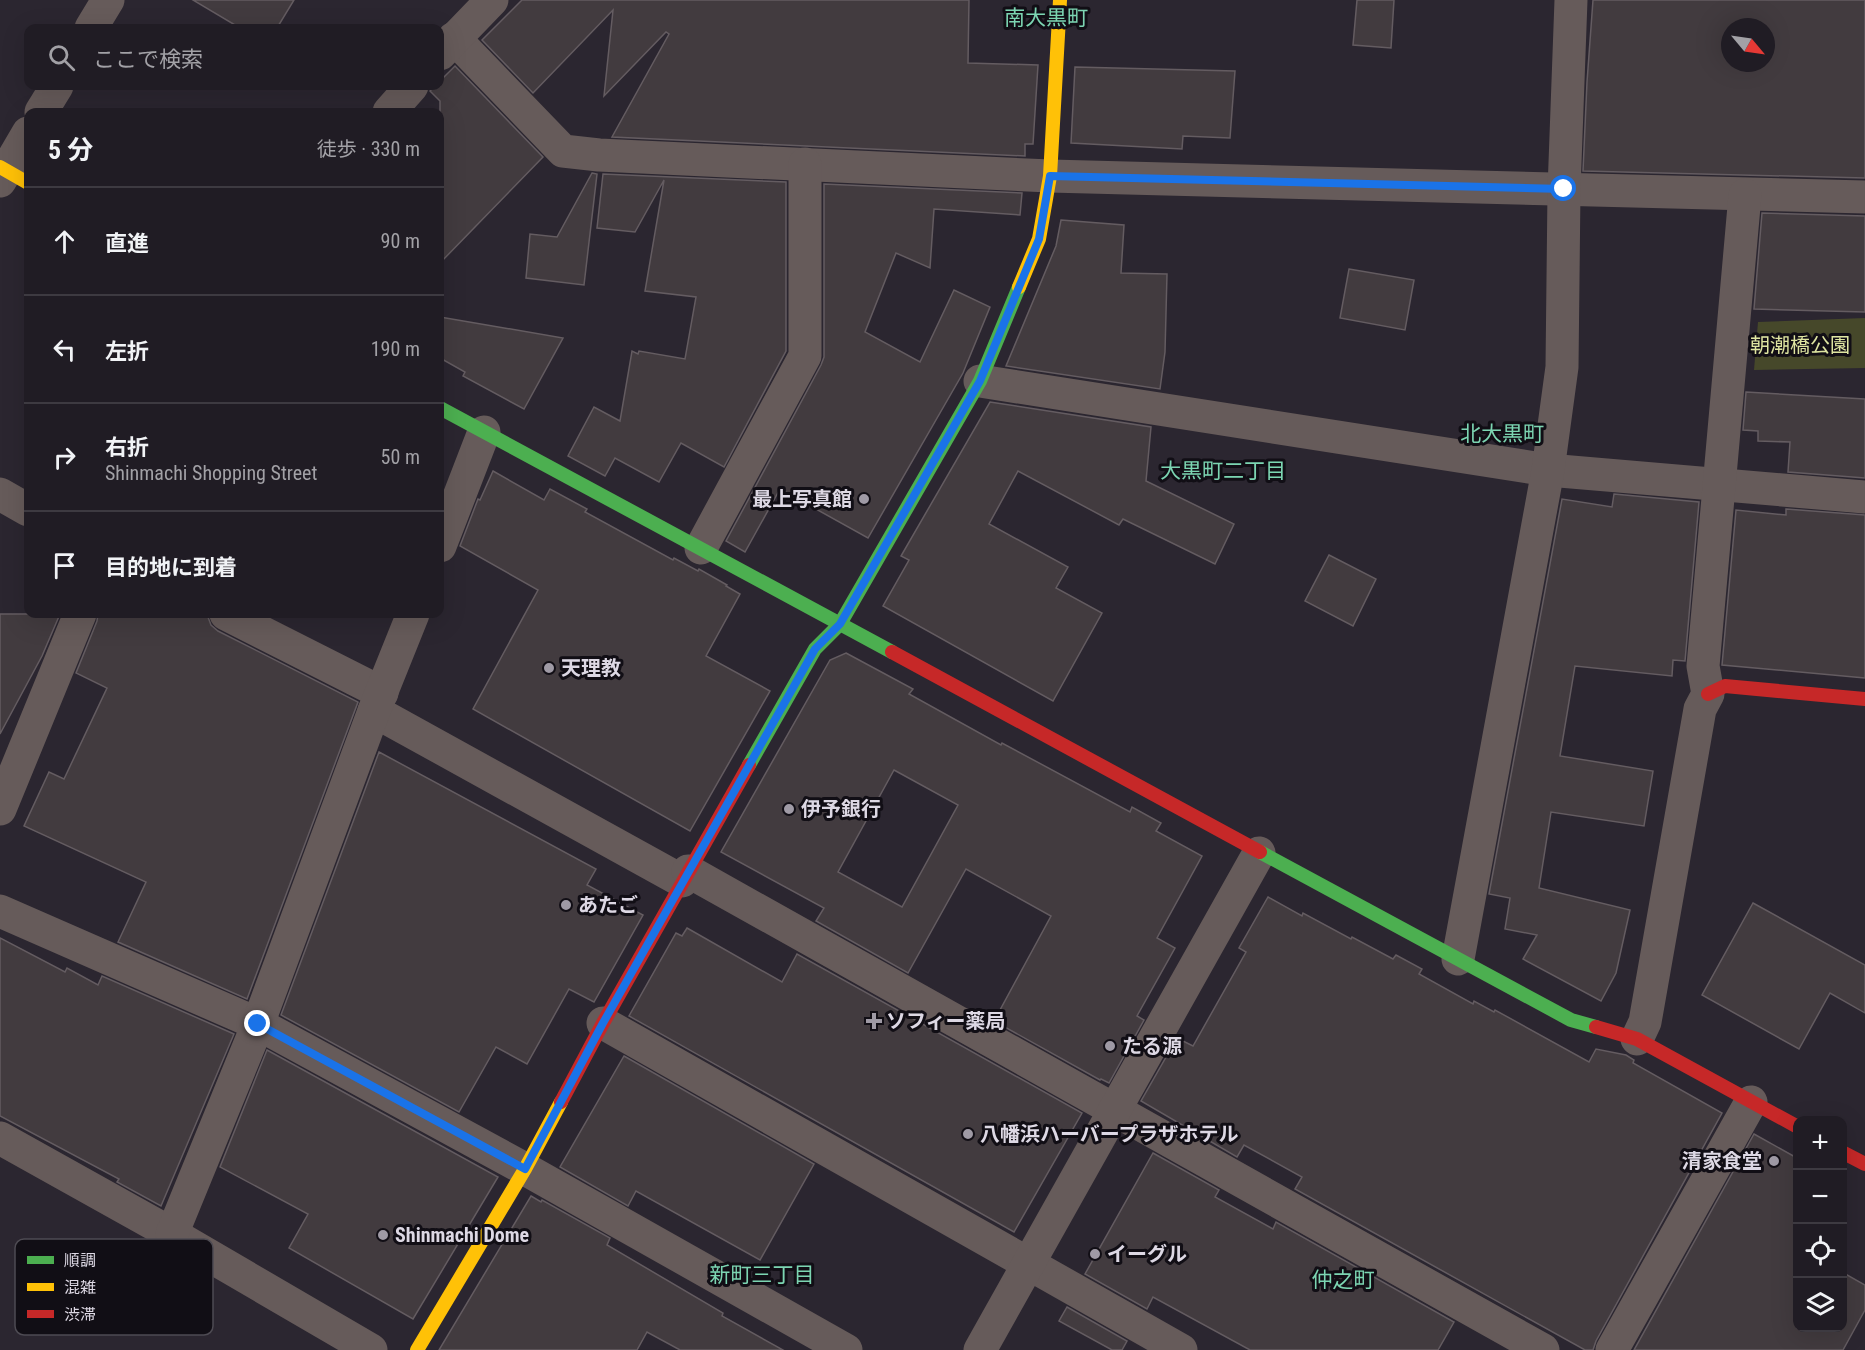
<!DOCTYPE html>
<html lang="ja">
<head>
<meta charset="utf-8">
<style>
	:root { --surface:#201c24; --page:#2d2931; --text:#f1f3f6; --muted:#a2a1a6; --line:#3d3a41 }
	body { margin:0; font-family:"Roboto Condensed","Noto Sans JP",sans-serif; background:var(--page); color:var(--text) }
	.controls { position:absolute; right:18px; bottom:18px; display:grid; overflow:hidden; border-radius:12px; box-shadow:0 6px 24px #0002 }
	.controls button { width:54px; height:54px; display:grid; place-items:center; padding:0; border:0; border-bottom:2px solid var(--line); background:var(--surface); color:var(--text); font:30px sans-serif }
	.compass { position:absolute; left:1721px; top:18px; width:54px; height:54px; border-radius:50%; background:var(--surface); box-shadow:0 6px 24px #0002; rotate:119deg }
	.stop { position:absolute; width:18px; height:18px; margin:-14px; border:4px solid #1a73e8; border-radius:50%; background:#fff }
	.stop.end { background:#1a73e8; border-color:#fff; box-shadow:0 2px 6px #0008 }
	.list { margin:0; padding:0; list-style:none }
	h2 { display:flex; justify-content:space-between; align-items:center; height:78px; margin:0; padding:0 24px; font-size:26px }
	h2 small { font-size:20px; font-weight:400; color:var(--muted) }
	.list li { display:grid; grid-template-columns:39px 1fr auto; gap:18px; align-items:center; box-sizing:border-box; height:108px; padding:0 24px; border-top:2px solid var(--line) }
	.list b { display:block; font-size:22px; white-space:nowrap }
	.list p { margin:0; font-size:20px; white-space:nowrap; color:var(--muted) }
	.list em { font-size:20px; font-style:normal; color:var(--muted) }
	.icon { flex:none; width:33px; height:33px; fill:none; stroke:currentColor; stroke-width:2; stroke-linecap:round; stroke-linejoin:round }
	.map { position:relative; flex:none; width:1865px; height:1350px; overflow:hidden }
	.search { position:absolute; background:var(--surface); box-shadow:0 6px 24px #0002; left:24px; top:24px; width:420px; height:66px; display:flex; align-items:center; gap:15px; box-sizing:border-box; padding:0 21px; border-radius:12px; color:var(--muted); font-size:22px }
	.panel { position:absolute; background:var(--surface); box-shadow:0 6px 24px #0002; left:24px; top:108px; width:420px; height:510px; border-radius:12px }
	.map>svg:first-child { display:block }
	.green { fill:#46482a }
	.building { fill:#423b3f; stroke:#645c61; stroke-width:1.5; fill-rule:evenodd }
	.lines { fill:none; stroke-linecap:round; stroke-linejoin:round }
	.street { stroke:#665b5a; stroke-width:33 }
	.fast { stroke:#4caf50; stroke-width:14 }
	.slow { stroke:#ffc107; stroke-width:14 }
	.jam { stroke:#c62828; stroke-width:14 }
	.route { stroke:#1a73e8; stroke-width:8 }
	.poi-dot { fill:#9f9aa5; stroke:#110e15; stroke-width:2 }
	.labels { text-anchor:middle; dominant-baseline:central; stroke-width:6; stroke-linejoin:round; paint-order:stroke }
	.park-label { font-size:20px; fill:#dfe5a1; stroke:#110e15 }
	.poi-label { font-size:20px; font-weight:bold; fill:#ddd8e4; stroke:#110e15; text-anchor:start }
	.neighbourhood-label { font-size:21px; fill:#7cd5b2; stroke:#110e15 }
	.key { fill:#110e15; stroke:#4e4b53; stroke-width:1.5 }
	.key-label { font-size:16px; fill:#ddd8e4 }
</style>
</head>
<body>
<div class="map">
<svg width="1865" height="1350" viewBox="0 0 1865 1350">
	<rect width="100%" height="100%" fill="#2b2630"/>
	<path class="green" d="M1865 318V368L1754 370 1758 322Z"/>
	<g class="building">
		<path d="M193 0H294L277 28H240Z"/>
		<path d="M522 0H969L968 63 1038 65 1033 144H1025V156L612 137 669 34 666 32 604 96 613 10 533 93 482 40Z"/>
		<path d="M1357 0H1394L1391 48 1353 45Z"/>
		<path d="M1593 0H1865V178L1583 171 1587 82ZM1730 27H1766V63H1730Z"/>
		<path d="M455 66 543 157 440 263V101L430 91 435 86H440V81Z"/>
		<path d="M1075 67 1235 71 1230 138 1183 136 1182 149 1071 143Z"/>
		<path d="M592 173 597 174 584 285 526 278 530 234 557 237Z"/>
		<path d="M603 174 786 182V351L724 467 681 443 659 482 615 458 605 476 568 456 594 407 620 421 632 351 638 354 639 351 685 359 696 297 645 291 664 180 635 232 597 228Z"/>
		<path d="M824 184 1022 193 1020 215 934 209 930 268 896 253 865 332 920 362 954 290 990 307 963 373 868 538 780 489 745 552 726 541 821 365 824 357Z"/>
		<path d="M1762 213 1865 216V312L1754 309Z"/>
		<path d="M1061 220 1124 225 1121 273 1167 274 1165 352 1160 389 1006 366 1056 246Z"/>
		<path d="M1349 269 1414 280 1405 330 1340 318Z"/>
		<path d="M440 317 563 338 524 409 463 376 465 372 440 358Z"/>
		<path d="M1746 392 1865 399V478L1788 472 1790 442 1758 441V431L1743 430Z"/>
		<path d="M990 402 1151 427 1146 481 1234 524 1215 564 1123 519 1119 525 1018 471 989 524 1068 567 1056 588 1102 613 1053 701 883 606 909 560 901 556Z"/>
		<path d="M493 471 544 500 550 489 587 509 585 512 673 560 674 558 698 571 699 569 727 585 726 586 740 594 706 656 770 691 690 831 473 709 538 590 460 546 478 499 480 500Z"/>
		<path d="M1614 494 1699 502 1685 661 1673 660 1672 676 1575 666 1560 756 1653 771 1644 826 1551 812 1539 888 1630 910 1616 973 1601 1001 1523 959 1537 935 1505 929 1510 898 1489 894 1562 499 1612 507Z"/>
		<path d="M1786 509 1865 515V678L1722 665 1736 510 1786 515Z"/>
		<path d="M1329 555 1376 579 1353 626 1305 601Z"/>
		<path d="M0 614H60L42 656 0 734Z"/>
		<path d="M98 614H201L208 617 211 625 218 631 358 702 247 999 118 942 146 882 24 826 49 772 64 779 107 688 76 673 97 621Z"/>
		<path d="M846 653 913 689 909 694 1001 745 1002 743 1130 812 1132 807 1161 823 1156 831 1202 856 1157 938 1175 948 1137 1016 1144 1020 1109 1083 1101 1079 1100 1080 994 1021 1051 916 966 869 908 973 816 921 824 908 721 852 830 660ZM894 770 958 805 902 907 838 872Z"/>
		<path d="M379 752 596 869 587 885 643 915 594 1002 569 989 527 1064 496 1047 459 1112 281 1015Z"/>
		<path d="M1268 897 1302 916 1303 913 1351 939 1352 937 1393 959 1396 955 1422 969 1419 974 1473 1004 1474 1001 1494 1012 1495 1010 1589 1062 1596 1049 1626 1055 1634 1060 1633 1063 1722 1113 1596 1341 1593 1350H1585L1295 1189 1302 1177 1244 1145 1237 1157 1141 1101 1177 1038 1193 1046 1246 952 1239 948Z"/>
		<path d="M1753 903 1865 965V1013L1830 993 1799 1049 1702 995Z"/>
		<path d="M687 928 782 982 797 954 1082 1113 1014 1232 629 1016 676 933 682 936Z"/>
		<path d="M0 938 65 972 67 968 98 985 102 976 234 1034 161 1206 117 1182 119 1179 0 1116Z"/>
		<path d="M267 1050 498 1177 413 1319 289 1248 308 1214 220 1167Z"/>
		<path d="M624 1056 814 1164 760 1260 636 1191 628 1206 560 1167Z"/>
		<path d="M1754 1134 1797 1158V1328H1842V1272L1865 1285V1310L1843 1350H1634Z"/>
		<path d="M1153 1153 1219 1190 1215 1197 1273 1229 1276 1222 1454 1322 1438 1350H1250L1153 1297 1147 1309 1085 1274Z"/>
		<path d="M531 1196 541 1202 542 1200 610 1238 607 1245 723 1313 722 1316 783 1350H680L647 1332 637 1350H439Z"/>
		<path d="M1067 1307 1127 1341 1122 1350H1112L1059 1321Z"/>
	</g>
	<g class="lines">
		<g class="street">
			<path d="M91 28 108 0"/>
			<path d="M454 38 563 151 599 155 1050 176 1865 197"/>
			<path d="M440 54 492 0"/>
			<path d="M41 112 57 86"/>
			<path d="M389 112 412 86"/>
			<path d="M0 181 28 133"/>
			<path d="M980 381 1548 470 1865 497"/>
			<path d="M0 494 28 510"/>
			<path d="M440 546 484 432"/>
			<path d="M701 548 805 356V164"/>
			<path d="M226 614 382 693"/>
			<path d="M374 711 682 881"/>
			<path d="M0 809 80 614"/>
			<path d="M688 871 1543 1350"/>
			<path d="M0 911 258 1024 525 1169 846 1350"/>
			<path d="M1458 959 1548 470 1562 367 1564 190 1571 0"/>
			<path d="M603 1023 1181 1350"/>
			<path d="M1637 1039 1645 1022 1700 709 1708 694 1703 666 1745 195"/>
			<path d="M0 1138 172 1234 371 1350"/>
			<path d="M172 1234 258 1024 374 711 413 614"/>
			<path d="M980 1350 1259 853"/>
			<path d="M1612 1350 1751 1102"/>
		</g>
		<g class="fast">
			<path d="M440 408 892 652"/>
			<path d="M749 765 815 649 840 624 980 381 1019 287"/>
			<path d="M1260 852 1571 1020 1596 1027"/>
		</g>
		<g class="slow">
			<path d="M0 167 28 183"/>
			<path d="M1019 287 1039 239 1050 176 1060 0"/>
			<path d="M417 1350 525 1169 561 1102"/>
		</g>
		<g class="jam">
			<path d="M892 652 1260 852"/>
			<path d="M1708 694 1725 686 1865 699"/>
			<path d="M1596 1027 1637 1039 1798 1127"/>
			<path d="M561 1102 603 1023 749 765"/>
			<path d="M1842 1152 1865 1164"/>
		</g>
	</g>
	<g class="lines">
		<path class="route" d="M258 1024 525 1169 603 1023 815 649 840 624 980 381 1039 239 1050 176 1564 189"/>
	</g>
	<g class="poi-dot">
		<circle cx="864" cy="499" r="6"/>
		<circle cx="549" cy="668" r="6"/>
		<circle cx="789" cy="809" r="6"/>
		<circle cx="566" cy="905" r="6"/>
		<path d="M871 1012h6v6h6v6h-6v6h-6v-6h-6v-6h6z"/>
		<circle cx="1110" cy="1046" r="6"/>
		<circle cx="968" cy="1134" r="6"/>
		<circle cx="1774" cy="1161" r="6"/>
		<circle cx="383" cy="1235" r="6"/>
		<circle cx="1095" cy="1254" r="6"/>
	</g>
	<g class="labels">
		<g class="park-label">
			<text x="1800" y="345">朝潮橋公園</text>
		</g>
		<g class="poi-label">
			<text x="852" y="499" text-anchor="end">最上写真館</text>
			<text x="561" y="668">天理教</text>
			<text x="801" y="809">伊予銀行</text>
			<text x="578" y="905">あたご</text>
			<text x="886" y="1021">ソフィー薬局</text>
			<text x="1122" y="1046">たる源</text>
			<text x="980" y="1134">八幡浜ハーバープラザホテル</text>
			<text x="1762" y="1161" text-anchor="end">清家食堂</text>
			<text x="395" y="1235">Shinmachi Dome</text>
			<text x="1107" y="1254">イーグル</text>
		</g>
		<g class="neighbourhood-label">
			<text x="1046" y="18">南大黒町</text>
			<text x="1502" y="434">北大黒町</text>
			<text x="1223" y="471">大黒町二丁目</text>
			<text x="762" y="1275">新町三丁目</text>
			<text x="1343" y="1280">仲之町</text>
		</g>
	</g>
	<rect x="15" y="1239" width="198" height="96" rx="9" class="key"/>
	<rect x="27" y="1256" width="27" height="8" fill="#4caf50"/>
	<rect x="27" y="1283" width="27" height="8" fill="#ffc107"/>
	<rect x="27" y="1310" width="27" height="8" fill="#c62828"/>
	<g class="key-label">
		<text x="64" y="1266">順調</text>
		<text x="64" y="1293">混雑</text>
		<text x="64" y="1320">渋滞</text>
	</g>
</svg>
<div class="controls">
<button>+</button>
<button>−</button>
<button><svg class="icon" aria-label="locate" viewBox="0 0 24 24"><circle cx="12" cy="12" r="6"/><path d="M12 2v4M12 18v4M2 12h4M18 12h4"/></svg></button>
<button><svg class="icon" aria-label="layers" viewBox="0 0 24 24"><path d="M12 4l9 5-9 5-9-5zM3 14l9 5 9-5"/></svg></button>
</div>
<svg class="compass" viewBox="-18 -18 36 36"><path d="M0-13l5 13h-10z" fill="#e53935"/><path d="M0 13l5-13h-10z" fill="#a2a1a6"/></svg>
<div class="stop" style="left:1564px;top:189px"></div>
<div class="stop end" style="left:258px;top:1024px"></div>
<div class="search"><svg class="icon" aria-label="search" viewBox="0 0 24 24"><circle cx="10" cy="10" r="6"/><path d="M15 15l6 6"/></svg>ここで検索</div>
<section class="panel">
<h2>5 分<small>徒歩 · 330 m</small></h2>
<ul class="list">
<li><svg class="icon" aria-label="ahead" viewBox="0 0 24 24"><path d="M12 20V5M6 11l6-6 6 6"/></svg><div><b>直進</b></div><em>90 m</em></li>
<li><svg class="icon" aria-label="left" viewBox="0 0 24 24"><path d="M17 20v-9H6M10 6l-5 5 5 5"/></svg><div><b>左折</b></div><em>190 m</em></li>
<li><svg class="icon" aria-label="right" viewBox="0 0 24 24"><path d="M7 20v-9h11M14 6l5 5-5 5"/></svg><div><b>右折</b><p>Shinmachi Shopping Street</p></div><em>50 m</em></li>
<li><svg class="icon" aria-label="arrive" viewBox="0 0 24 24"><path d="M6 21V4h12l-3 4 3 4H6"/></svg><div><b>目的地に到着</b></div></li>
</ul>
</section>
</div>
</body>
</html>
